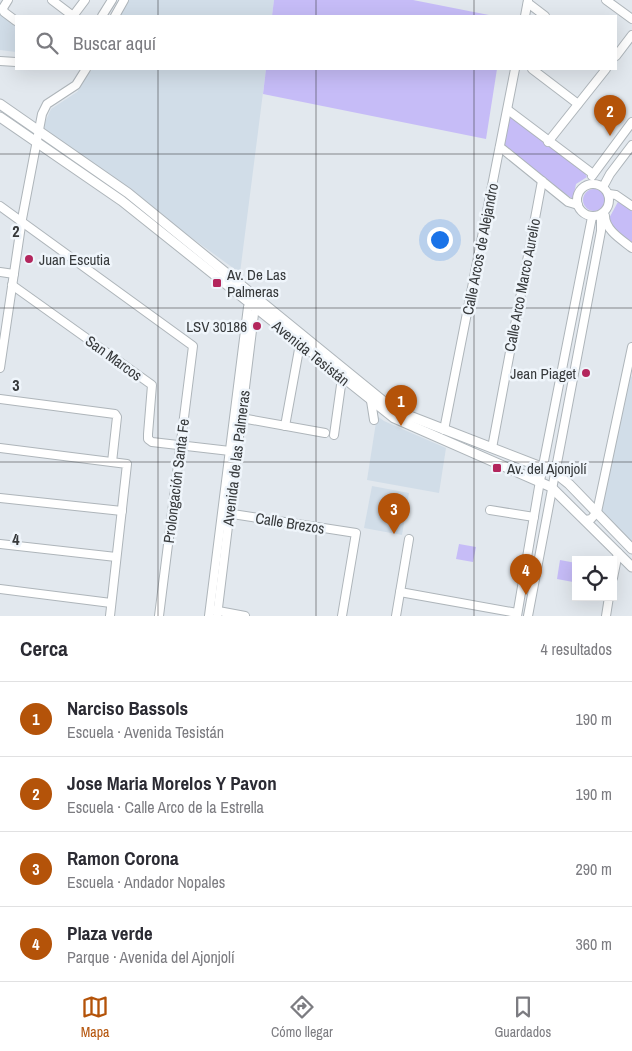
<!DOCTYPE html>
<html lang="es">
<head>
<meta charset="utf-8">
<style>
	:root { --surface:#fff; --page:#f2f2f3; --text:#2b2b33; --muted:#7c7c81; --line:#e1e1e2; --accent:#b45309 }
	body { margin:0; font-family:"Archivo Narrow",sans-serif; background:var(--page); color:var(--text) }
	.controls { position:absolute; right:15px; bottom:15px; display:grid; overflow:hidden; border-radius:0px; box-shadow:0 5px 20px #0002 }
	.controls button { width:45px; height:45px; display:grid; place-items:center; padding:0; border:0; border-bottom:1px solid var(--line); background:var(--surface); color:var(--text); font:25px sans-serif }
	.you { position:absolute; left:439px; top:239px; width:18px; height:18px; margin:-12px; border:4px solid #fff; border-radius:50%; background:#1a73e8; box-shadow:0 0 0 8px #1a73e833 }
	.badge { display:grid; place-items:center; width:32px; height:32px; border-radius:50%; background:var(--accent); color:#fff; font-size:16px; font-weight:700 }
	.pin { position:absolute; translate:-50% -41px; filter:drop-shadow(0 1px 2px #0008) }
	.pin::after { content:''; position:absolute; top:26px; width:18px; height:15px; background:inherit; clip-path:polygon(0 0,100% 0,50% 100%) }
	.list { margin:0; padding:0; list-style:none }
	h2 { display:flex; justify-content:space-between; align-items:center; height:65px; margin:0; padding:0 20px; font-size:21px }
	h2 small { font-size:16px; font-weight:400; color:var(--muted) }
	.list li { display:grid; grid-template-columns:32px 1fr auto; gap:15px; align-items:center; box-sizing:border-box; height:75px; padding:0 20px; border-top:1px solid var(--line) }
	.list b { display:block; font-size:19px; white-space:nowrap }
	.list p { margin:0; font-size:16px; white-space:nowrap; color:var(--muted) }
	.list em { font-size:16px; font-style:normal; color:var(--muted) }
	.icon { flex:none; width:28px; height:28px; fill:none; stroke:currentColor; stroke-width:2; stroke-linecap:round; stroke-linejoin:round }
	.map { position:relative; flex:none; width:632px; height:616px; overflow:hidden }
	.search { position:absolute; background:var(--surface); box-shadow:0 5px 20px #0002; left:15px; right:15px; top:15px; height:55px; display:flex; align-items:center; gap:12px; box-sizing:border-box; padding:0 18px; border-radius:0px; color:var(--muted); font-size:19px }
	.sheet { height:365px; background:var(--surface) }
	nav { display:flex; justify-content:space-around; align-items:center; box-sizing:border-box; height:70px; border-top:1px solid var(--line); background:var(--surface); font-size:14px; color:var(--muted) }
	nav a { display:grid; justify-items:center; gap:2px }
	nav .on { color:var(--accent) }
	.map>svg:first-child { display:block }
	.built { fill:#d1dde8 }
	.green { fill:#c6bcf7 }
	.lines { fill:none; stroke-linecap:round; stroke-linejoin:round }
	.minor-casing { stroke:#aeb5ba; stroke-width:10 }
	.tertiary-casing { stroke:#aeb5ba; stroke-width:11 }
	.minor { stroke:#fff; stroke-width:8 }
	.tertiary { stroke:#fff; stroke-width:9 }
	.grid { fill:none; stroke:#36393b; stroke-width:1; stroke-opacity:0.55 }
	.poi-dot { fill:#b3265d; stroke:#eff5fb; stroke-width:2 }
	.labels { text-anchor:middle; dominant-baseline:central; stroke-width:5; stroke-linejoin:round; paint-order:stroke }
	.street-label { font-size:15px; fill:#36393b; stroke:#eff5fb }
	.poi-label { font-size:15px; fill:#36393b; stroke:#eff5fb; text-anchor:start }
	.grid-label { font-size:16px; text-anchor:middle; font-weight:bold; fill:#36393b; stroke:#eff5fb; stroke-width:5; stroke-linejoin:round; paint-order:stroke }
</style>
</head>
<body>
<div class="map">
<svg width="632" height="616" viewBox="0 0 632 616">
	<rect width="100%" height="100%" fill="#e2e8ee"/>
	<g class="built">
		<path d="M129 0H274L272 16H120Z"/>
		<path d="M0 12 16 25V52L0 50Z"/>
		<path d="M92 69H266L240 273 42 129 51 109 77 92Z"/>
		<path d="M628 374 632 377V548L599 514Z"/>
		<path d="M377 416 384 421 446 448 439 493 367 480Z"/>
		<path d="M372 486 409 493 402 535 364 528Z"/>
	</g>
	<g class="green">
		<path d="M274 0H413L494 16H272Z"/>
		<path d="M266 69H497L486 139 263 94Z"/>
		<path d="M509 116 583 170 587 177 576 184 573 199 543 179 503 146Z"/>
		<circle cx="594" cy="200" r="11"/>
		<path d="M619 200 632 209V243L607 222Z"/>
		<path d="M459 544 476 547 473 562 456 559Z"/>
		<path d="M560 560 576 563 573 582 557 579Z"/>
	</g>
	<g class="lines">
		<g class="minor-casing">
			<g id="minor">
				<path d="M8 0 3 8 4 12 16 21"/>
				<path d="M52 0 73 16"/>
				<path d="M606 0 632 19"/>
				<path d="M528 3 545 16"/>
				<path d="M73 16 85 0"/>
				<path d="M102 16 112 0"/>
				<path d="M115 16 124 0"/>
				<path d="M525 16 528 0"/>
				<path d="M616 56 632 35"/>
				<path d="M0 61 16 62"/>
				<path d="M532 69 578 104"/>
				<path d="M508 110 593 174"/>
				<path d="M548 142 606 69"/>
				<path d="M500 147 568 202 578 205"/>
				<path d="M592 176 632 122"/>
				<circle cx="593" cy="200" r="16"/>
				<path d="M603 187 610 174 632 145"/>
				<path d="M609 194 616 195 632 206"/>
				<path d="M0 206 193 346 159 616"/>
				<path d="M605 216C605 230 622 240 632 248"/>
				<path d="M0 272 14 274"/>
				<path d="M12 285 152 385 148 434V439L152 442 230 451"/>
				<path d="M0 368 22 219 42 114 47 104 76 85 86 69"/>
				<path d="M0 399 115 414 117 417 112 462"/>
				<path d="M371 401 374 420"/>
				<path d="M236 417 325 433"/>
				<path d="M285 426 300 344"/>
				<path d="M444 430 515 69"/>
				<path d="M334 435 342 378"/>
				<path d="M0 448 127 464 110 616"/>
				<path d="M492 448 542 181"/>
				<path d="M0 498 122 511"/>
				<path d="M490 510 534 517"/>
				<path d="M226 513 356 533 342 616"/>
				<path d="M586 520 591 519 597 512 632 347"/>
				<path d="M0 544 116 557"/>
				<path d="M613 578 618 553"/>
				<path d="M0 589 111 603"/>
				<path d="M400 592 517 613"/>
				<path d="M213 610 245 616"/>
				<path d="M209 616 248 307 252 299"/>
				<path d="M217 616 254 314 259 304"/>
				<path d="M396 616 409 539"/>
				<path d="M517 616 540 481 592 217"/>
				<path d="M528 616 601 231V215"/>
				<path d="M606 616 609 597"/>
			</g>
		</g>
		<g class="tertiary-casing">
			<g id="tertiary">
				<path d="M0 104 128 193 388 405 407 415 554 472 569 484 632 549"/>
				<path d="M0 117 122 201 394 418 551 487 632 567"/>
			</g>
		</g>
		<use href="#minor" class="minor"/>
		<use href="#tertiary" class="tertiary"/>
	</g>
	<path class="grid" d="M158 0V16M316 0V16M474 0V16M158 69V616M316 69V616M474 69V616M0 154H632M0 308H632M0 462H632"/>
	<g class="poi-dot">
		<circle cx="29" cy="259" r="5"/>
		<rect x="212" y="278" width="10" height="10" rx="2.5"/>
		<circle cx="257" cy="326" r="5"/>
		<circle cx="586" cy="373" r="5"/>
		<rect x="492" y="463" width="10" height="10" rx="2.5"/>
	</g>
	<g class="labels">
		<g class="street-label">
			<text transform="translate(480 249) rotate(-79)">Calle Arcos de Alejandro</text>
			<text transform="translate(522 285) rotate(-79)">Calle Arco Marco Aurelio</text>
			<text transform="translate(311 353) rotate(39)">Avenida Tesistán</text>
			<text transform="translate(114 358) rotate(36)">San Marcos</text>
			<text transform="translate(236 458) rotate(-83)">Avenida de las Palmeras</text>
			<text transform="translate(176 481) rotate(-83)">Prolongación Santa Fe</text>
			<text transform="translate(290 523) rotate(9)">Calle Brezos</text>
		</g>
		<g class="poi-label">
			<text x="39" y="259">Juan Escutia</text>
			<text x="227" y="274">Av. De Las<tspan x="227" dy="17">Palmeras</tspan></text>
			<text x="247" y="326" text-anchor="end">LSV 30186</text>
			<text x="576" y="373" text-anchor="end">Jean Piaget</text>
			<text x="507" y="468">Av. del Ajonjolí</text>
		</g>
	</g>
	<g class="grid-label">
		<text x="16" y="237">2</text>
		<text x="16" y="391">3</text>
		<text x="16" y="545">4</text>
	</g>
</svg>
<div class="controls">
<button><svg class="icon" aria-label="locate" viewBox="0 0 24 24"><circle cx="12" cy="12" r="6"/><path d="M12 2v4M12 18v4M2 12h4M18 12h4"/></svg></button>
</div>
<div class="you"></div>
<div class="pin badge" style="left:401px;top:426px">1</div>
<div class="pin badge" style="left:610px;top:136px">2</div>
<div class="pin badge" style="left:394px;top:534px">3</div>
<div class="pin badge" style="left:526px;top:595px">4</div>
<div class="search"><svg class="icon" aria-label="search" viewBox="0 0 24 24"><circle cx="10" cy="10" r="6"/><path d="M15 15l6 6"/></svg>Buscar aquí</div>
</div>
<section class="sheet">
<h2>Cerca<small>4 resultados</small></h2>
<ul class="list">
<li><span class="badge">1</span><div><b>Narciso Bassols</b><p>Escuela · Avenida Tesistán</p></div><em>190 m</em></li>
<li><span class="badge">2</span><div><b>Jose Maria Morelos Y Pavon</b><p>Escuela · Calle Arco de la Estrella</p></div><em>190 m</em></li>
<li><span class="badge">3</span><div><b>Ramon Corona</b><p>Escuela · Andador Nopales</p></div><em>290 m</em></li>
<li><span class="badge">4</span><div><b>Plaza verde</b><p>Parque · Avenida del Ajonjolí</p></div><em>360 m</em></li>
</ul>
</section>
<nav>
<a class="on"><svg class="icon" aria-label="map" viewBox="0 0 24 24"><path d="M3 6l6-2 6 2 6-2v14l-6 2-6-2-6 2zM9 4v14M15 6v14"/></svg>Mapa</a>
<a><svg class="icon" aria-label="directions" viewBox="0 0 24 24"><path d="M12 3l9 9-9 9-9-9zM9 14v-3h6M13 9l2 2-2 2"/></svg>Cómo llegar</a>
<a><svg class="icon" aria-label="saved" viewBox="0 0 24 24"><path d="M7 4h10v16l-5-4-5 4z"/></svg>Guardados</a>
</nav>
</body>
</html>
